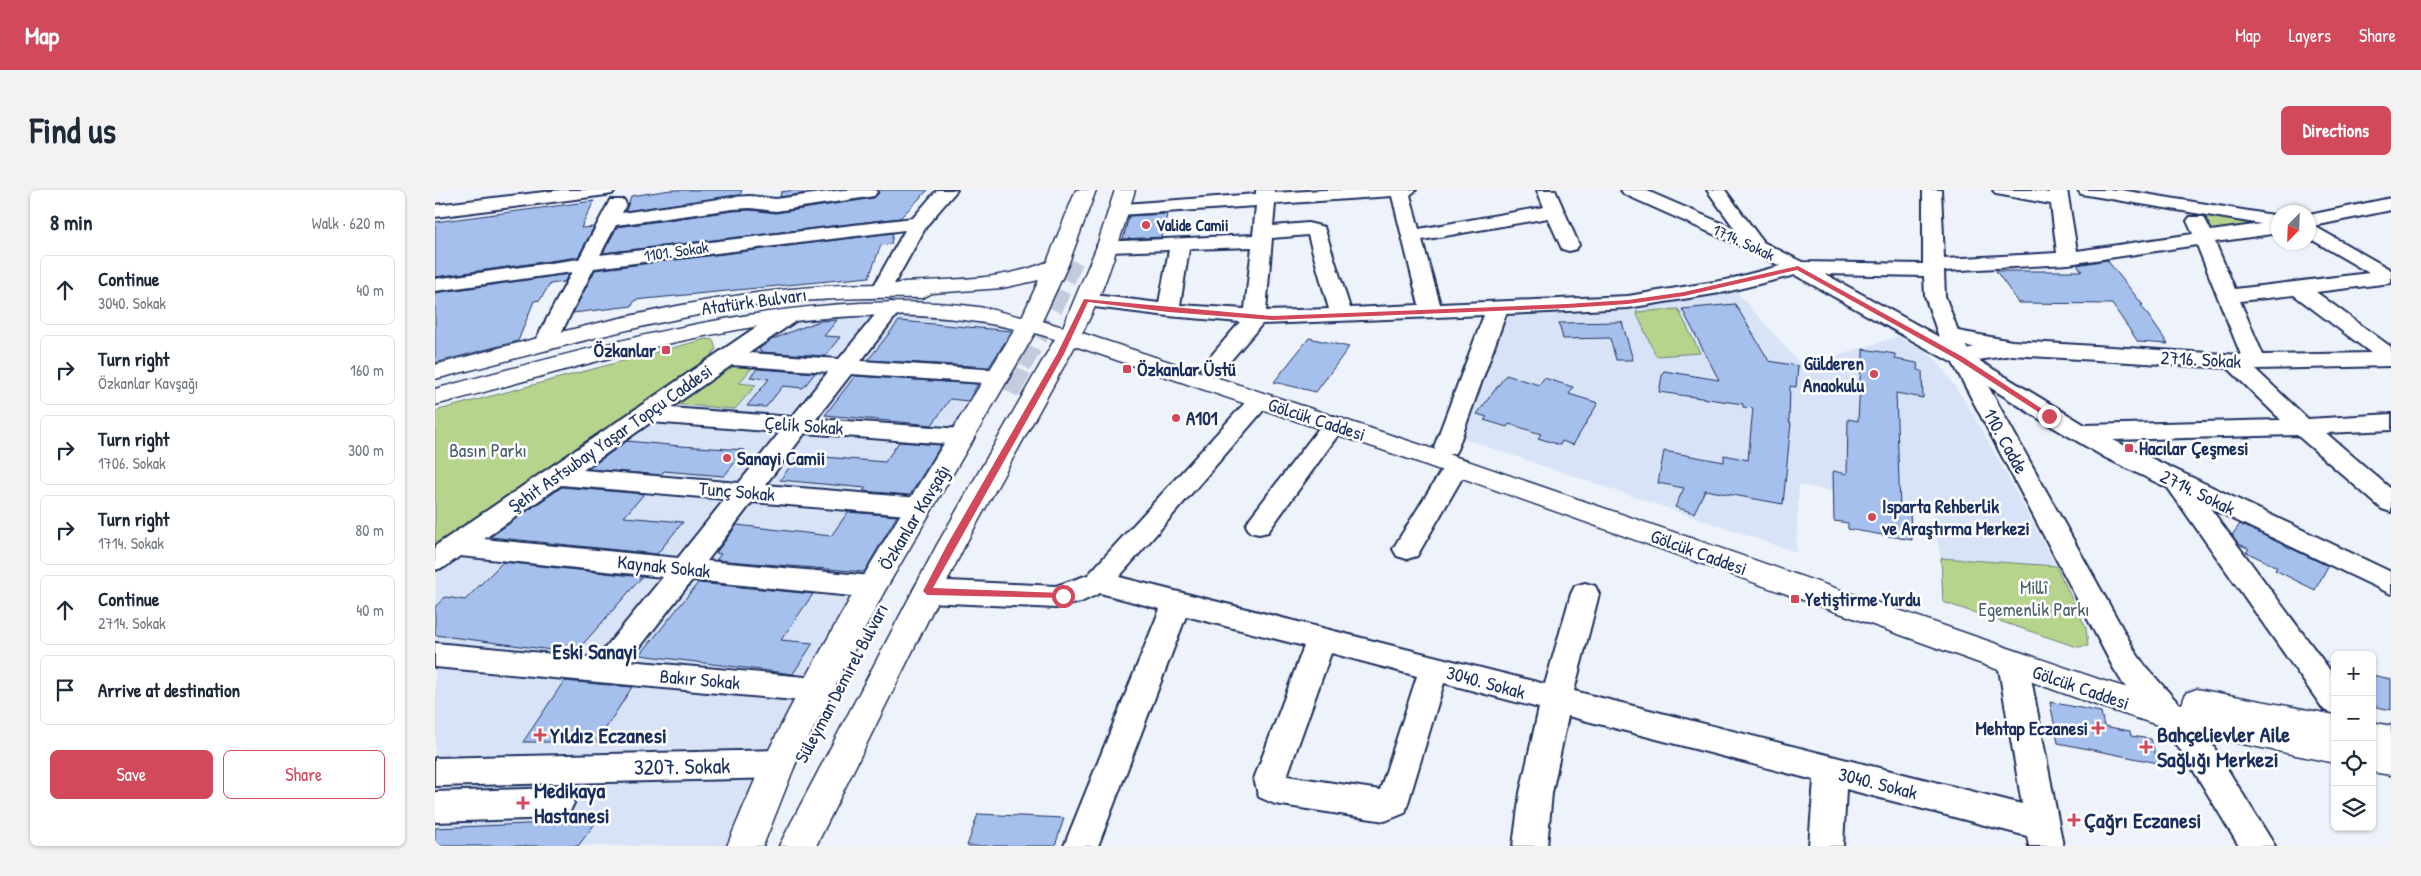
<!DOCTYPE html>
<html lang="en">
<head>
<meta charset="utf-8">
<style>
	:root { --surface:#fff; --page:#f2f2f3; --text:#1f2937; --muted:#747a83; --line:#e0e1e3; --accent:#d1495b }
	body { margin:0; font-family:"Patrick Hand",sans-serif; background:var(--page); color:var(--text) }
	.controls { position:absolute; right:15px; bottom:15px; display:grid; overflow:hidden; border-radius:8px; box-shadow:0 1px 4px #0004 }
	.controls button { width:45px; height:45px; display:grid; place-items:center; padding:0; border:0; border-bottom:1px solid var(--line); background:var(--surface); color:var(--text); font:25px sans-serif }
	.compass { position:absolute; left:1836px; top:15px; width:45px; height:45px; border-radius:50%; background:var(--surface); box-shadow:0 1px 4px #0004; rotate:203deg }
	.stop { position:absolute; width:15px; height:15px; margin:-11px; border:4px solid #d1495b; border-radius:50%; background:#fff }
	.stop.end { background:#d1495b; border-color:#fff; box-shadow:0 1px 5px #0008 }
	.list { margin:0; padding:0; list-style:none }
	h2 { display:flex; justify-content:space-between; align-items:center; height:65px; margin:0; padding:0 20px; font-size:21px }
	h2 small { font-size:16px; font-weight:400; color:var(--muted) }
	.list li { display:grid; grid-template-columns:32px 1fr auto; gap:15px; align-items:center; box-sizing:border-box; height:70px; margin:0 10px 10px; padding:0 10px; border:1px solid var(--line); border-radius:8px }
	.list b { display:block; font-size:19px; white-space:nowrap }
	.list p { margin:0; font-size:16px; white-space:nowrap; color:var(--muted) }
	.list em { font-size:16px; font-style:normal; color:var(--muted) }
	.actions { display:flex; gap:10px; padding:15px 20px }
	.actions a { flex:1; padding:11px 0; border:1px solid var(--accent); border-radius:8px; text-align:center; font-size:18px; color:var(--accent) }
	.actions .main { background:var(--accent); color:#fff }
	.icon { flex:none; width:28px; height:28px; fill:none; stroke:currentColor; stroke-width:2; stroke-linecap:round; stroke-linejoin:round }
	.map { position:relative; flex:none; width:1956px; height:656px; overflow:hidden; border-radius:8px }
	header { display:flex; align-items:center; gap:30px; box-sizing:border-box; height:70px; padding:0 25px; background:var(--accent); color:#fff }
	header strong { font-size:24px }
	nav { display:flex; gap:28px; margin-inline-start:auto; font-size:18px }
	.intro { display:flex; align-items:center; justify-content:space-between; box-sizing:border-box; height:120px; padding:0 30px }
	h1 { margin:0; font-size:35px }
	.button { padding:12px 22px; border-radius:8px; background:var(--accent); color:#fff; font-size:18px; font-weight:700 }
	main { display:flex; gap:30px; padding:0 30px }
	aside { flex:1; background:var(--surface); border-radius:8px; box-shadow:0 1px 4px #0004 }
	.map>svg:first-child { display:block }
	.built { fill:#d8e3f7 }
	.green { fill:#b7d48d; stroke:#698276 }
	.building { fill:#a6c0ed; stroke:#1b2f5e }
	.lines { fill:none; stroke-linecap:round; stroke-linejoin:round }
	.major-tunnel-far1 { stroke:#c3cbdc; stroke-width:21; stroke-dasharray:21 11; stroke-linecap:butt }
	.major-tunnel { stroke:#c3cbdc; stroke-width:26; stroke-dasharray:26 13; stroke-linecap:butt }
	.minor-casing { stroke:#1b2f5e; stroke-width:4 }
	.major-casing { stroke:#1b2f5e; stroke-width:3 }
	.minor { fill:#fff; fill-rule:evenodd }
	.major { fill:#fff; fill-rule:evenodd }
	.route { fill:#d1495b }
	.poi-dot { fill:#d1495b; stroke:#fff; stroke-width:2 }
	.labels { text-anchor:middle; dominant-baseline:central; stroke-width:5; stroke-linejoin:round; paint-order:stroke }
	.far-poi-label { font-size:16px; font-weight:bold; fill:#1b2f5e; stroke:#fff; text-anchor:start }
	.far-street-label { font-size:16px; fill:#1b2f5e; stroke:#fff }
	.street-label { font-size:19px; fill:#1b2f5e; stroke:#fff }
	.poi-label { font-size:19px; font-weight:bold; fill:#1b2f5e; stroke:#fff; text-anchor:start }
	.park-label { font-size:19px; fill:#4a616c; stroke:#fff }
	.quarter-label { font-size:21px; font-weight:bold; fill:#1b2f5e; stroke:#fff }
	.near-poi-label { font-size:22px; font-weight:bold; fill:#1b2f5e; stroke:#fff; text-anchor:start }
	.near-street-label { font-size:22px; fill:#1b2f5e; stroke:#fff }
</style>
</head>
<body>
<header>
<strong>Map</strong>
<nav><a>Map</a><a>Layers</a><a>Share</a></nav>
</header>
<div class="intro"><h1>Find us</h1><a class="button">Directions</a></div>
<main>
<aside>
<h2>8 min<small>Walk · 620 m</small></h2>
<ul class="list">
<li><svg class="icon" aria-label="ahead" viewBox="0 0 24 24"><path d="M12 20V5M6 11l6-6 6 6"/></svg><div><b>Continue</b><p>3040. Sokak</p></div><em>40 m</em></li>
<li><svg class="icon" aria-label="right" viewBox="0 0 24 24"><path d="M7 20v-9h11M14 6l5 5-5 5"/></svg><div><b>Turn right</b><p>Özkanlar Kavşağı</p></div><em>160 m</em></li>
<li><svg class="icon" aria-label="right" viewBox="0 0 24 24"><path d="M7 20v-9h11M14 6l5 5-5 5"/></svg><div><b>Turn right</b><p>1706. Sokak</p></div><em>300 m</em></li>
<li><svg class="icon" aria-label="right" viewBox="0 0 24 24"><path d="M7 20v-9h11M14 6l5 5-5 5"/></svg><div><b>Turn right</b><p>1714. Sokak</p></div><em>80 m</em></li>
<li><svg class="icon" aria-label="ahead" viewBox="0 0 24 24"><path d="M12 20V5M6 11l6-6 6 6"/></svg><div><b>Continue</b><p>2714. Sokak</p></div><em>40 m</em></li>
<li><svg class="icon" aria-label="arrive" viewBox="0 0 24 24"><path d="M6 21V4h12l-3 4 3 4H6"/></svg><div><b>Arrive at destination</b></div></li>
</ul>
<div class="actions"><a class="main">Save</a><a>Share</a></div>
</aside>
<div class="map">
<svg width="1956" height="656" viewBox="0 0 1956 656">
	<rect width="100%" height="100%" fill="#edf2fb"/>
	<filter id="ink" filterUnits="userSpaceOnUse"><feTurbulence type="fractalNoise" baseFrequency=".02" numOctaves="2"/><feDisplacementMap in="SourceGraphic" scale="10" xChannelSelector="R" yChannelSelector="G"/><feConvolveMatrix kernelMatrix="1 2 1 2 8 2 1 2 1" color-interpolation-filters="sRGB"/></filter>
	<g filter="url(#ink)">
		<g class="built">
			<path d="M1301 101 1368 177 1464 146 1490 161 1504 173 1537 222 1621 376 1506 368 1496 319 1364 295 1361 362 1024 247 1066 125 1186 119Z"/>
			<path d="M432 125 534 129 583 137 296 656H0V377L354 132 382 128Z"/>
		</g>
		<g class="green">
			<path d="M1766 22 1833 35 1779 41 1773 39Z"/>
			<path d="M1243 119 1265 163 1221 166 1201 122Z"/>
			<path d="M271 149 278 150 281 159 272 170 252 187 0 358V221Z"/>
			<path d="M301 171 321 173 304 193 321 195 300 219 238 214Z"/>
			<path d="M1506 368 1621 376 1651 438 1653 456 1642 457 1508 412Z"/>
		</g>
		<g class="building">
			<path d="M236 0H307L305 5 191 21 196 6Z"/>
			<path d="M360 0H394L345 7 346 2Z"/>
			<path d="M443 0H493L465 28 168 63 182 37 298 21 315 20 341 23 439 8 444 3Z"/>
			<path d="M159 11 146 38 159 37 143 67 0 87V32Z"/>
			<path d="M732 24 727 47 688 49 694 26Z"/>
			<path d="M458 43 456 54 446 55 434 87 200 110 197 116 138 123 160 80Z"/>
			<path d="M1672 70 1708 115H1706L1733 154 1703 152 1677 114 1584 113 1561 81H1647L1642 75Z"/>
			<path d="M134 84 129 92 115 94 105 110 99 111 83 151 0 173V103Z"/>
			<path d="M1300 114 1334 171 1363 176 1361 197 1355 196 1354 232 1356 233 1348 314 1270 300 1259 323 1240 317 1249 298 1223 293 1229 261 1289 272V265L1313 270 1318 218 1308 217V214L1224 202 1227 186 1229 181 1284 190 1247 119Z"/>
			<path d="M402 130 389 146 405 147 390 166 326 162 324 159 336 150 360 140 385 131Z"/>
			<path d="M464 131 487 133 577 141 554 177 433 170Z"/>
			<path d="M1187 132 1198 170H1181L1175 148 1128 149 1124 133Z"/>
			<path d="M874 148 914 157 881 202 839 192Z"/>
			<path d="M1428 159 1460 164V169L1482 173 1483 180 1487 181 1488 208 1461 203 1465 321 1475 323 1477 350 1413 339V333L1399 331 1398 281 1412 284 1413 229 1423 231 1426 173H1428Z"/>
			<path d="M322 179 380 183 368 198 348 196 331 217 312 216 334 189 315 187Z"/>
			<path d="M1071 185 1104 195 1109 188 1138 197 1134 204 1163 213 1138 255 1127 251 1125 255 1103 248 1106 244 1074 234 1072 237 1049 230 1052 227 1042 224Z"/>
			<path d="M420 186 543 194 533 211 515 209 497 235 390 225Z"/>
			<path d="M192 251 245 256 310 260 289 286 229 281 226 285 153 279Z"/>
			<path d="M464 252 506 255 475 305 428 301 431 298 345 290 364 265 450 272Z"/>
			<path d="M127 297 209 304 189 327 248 332 222 364 55 347Z"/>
			<path d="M413 322 462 326 429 382 281 370 286 364 281 363 302 335 396 346Z"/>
			<path d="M1805 334 1893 376 1880 400 1840 380 1842 377 1811 362 1814 359 1804 354 1797 345Z"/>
			<path d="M68 372 207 387 140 463 0 445V417L10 407 30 410Z"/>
			<path d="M263 393 378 404 346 450 378 453 358 484 205 465Z"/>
			<path d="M1937 485 1956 489V520L1937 516Z"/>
			<path d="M129 491 197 497 162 552H88Z"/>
			<path d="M1615 512 1666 522 1669 536 1695 541 1696 546 1716 549 1723 573 1623 553Z"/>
			<path d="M543 624 629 628 620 656H532Z"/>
			<path d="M162 631 143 656H0V638Z"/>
		</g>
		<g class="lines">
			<path class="major-tunnel-far1" d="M586 175 613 128 639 68"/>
			<path class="major-tunnel" d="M572 201 587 174"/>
			<g class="minor-casing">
				<g id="minor">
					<path d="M126 0H180L177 4 171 5 0 27V15Z"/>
					<path d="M408 0H441L442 2 439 6 433 7 341 21 315 18 298 19 181 35 165 65 478 28 502 0H522L492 35 454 103 447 105 440 103 437 99 470 40 159 78 121 153 118 158 110 160 102 158 99 153 137 82 0 101V89L144 69 173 14 175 10H189L191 14 187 23 298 7 315 6 341 9Z"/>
					<path d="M821 0H839L840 3 888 0H981L975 5 984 39 1109 17 1102 0H1120L1144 55 1141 59 1134 61 1127 59 1113 28 987 50 1005 114 1193 106 1291 90 1345 76 1314 60 1189 4 1186 0H1210L1300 39 1272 0H1290L1328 52 1367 72 1488 74V0H1506L1509 69 1622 63 1616 14 1567 5 1561 4 1558 0H1599L1614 3V0H1632L1642 61 1758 44 1752 31 1755 27H1769L1776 41 1826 34 1646 4 1643 0H1686L1844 26V43L1780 52 1800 99 1934 83 1874 48V25L1956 8V20L1879 36 1956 80V93L1881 102 1956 157V176L1820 179 1873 229 1956 224V240L1891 243 1956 299V322L1947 319 1862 245 1678 250 1956 382V404L1775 318 1900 487V524L1889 520 1733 298 1671 268 1606 230 1553 196 1701 463 1711 477 1770 543 1840 656H1804L1748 563 1689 495 1679 479 1518 173 1360 85 1291 102 1193 118 1071 124 1023 257 1020 263 1011 265 1002 263 999 257 1049 125 827 134 784 184 776 186 768 184 765 179 805 132 733 126 651 116 644 114 641 110 644 106 651 104 724 113 734 60 672 62 665 60 662 56 665 52 818 45 821 16 684 25 677 23 675 19 677 15 821 4ZM957 6 984 115 915 118 889 37 873 33 838 36 840 14ZM873 45 894 119 831 121 837 48ZM1762 55 1806 165 1577 151 1523 141 1510 106 1509 81 1633 74ZM817 57 810 119 745 115 754 59ZM1390 84 1489 86 1490 106 1504 147ZM1859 105 1936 163 1828 165 1805 111ZM1531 156 1539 157 1532 159ZM1577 165 1793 178 1846 230 1650 235 1543 170Z"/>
					<path d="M456 112 463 114 467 118 426 171 564 180 572 182 575 187 572 192 564 194 416 184 381 229 527 239 536 241 539 247 536 253 527 255 370 243 330 295 484 308 493 311 497 317 493 323 484 326 317 312 272 371 437 386 447 390 451 397 447 404 437 408 257 390 194 471 381 488 392 491 396 500 392 509 381 512 0 477V453L162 468 228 387 25 366 10 377 0 380V356L343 122 351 121 359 122 362 127 359 132 314 163 404 169 449 114ZM297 175 393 182 357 227 235 218ZM216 232 345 242 304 293 148 280ZM126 295 290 309 243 368 49 349Z"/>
					<path d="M825 203 833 205 837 210 833 215 684 387 1110 494 1136 404 1140 396 1150 393 1160 396 1164 404 1139 501 1587 614 1563 473 1567 465 1578 461 1589 465 1593 473 1628 656H1594L1592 646 1411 599 1408 656H1374L1379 590 1133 526 1117 603 1112 656H1078L1085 603 1104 518 1009 493 970 623 950 631 840 614 824 607 819 589 869 456 751 426 663 656H629L725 419 665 403 646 412 621 418 492 412 482 408 478 401 482 394 492 390 621 396 653 385 817 205ZM896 463 982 486 945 600 852 586Z"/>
					<path d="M899 226 907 229 911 234 833 342 824 344 815 342 811 335 815 328 891 229Z"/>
					<path d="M1022 268 1031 270 1034 276 982 366 972 369 962 366 958 359 962 352 1013 270Z"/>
					<path d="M344 560 355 564 360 574 355 584 344 588 0 596V568Z"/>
					<path d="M122 598 134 603 139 613 134 623 122 628 0 632V602Z"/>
				</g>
			</g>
			<g class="major-casing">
				<g id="major">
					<path d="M641 0H661L633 75 607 131 628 137 662 56 680 0H700C685 48 671 99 647 143L998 259 1666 490 1747 514 1751 503 1762 499 1900 525V573L1735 539 1664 516 980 271 640 156 530 355 381 656H344L502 355 620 149 600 143 449 402 360 575 328 656H292C305 626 317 595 331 566 403 418 494 279 580 139 387 95 185 167 0 215V199C140 162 281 120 426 113 464 112 504 111 543 117 558 119 572 124 587 127L604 90 567 98 497 103 488 108C426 107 364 109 303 118 200 134 101 164 0 189V175C151 135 303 92 461 94L469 92C517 89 566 91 612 72Z"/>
					<path d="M1937 532 1956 536V585L1937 582Z"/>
				</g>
			</g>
			<use href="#minor" class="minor"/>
			<use href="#major" class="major"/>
		</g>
	</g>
	<path class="route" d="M1363 76 1528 167 1618 226 1611 227 1523 170 1362 80 1249 106 1193 114 1132 118 838 130 733 122 653 112 629 164 498 398 628 403 631 404V408L492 405 488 401 512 355 622 164 649 109 838 126 1132 114 1193 110 1249 102Z"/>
	<g class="poi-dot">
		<circle cx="711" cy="35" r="5"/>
		<rect x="226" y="155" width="10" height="10" rx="2.5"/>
		<rect x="687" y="174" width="10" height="10" rx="2.5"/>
		<circle cx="1439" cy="184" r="5"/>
		<circle cx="741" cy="228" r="5"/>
		<rect x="1689" y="253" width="10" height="10" rx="2.5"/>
		<circle cx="292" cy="268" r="5"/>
		<circle cx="1437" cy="327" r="5"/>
		<rect x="1355" y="404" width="10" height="10" rx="2.5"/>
		<path d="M1660.5 530.5h5v5h5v5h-5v5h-5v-5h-5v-5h5z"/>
		<path d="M102.5 537.5h5v5h5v5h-5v5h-5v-5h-5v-5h5z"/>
		<path d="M1708.5 549.5h5v5h5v5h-5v5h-5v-5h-5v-5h5z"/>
		<path d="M85.5 605.5h5v5h5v5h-5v5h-5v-5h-5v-5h5z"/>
		<path d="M1636.5 622.5h5v5h5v5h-5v5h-5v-5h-5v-5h5z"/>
	</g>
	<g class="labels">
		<g class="far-poi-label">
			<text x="721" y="35">Valide Camii</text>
		</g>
		<g class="far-street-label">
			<text transform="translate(1309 52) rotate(25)">1714. Sokak</text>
			<text transform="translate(241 61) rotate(-8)">1101. Sokak</text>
		</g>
		<g class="street-label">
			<text transform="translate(319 111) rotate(-8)">Atatürk Bulvarı</text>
			<text transform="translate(1766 169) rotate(3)">2716. Sokak</text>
			<text transform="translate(882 229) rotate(18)">Gölcük Caddesi</text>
			<text transform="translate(369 235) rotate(4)">Çelik Sokak</text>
			<text transform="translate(175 248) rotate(-35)">Şehit Astsubay Yaşar Topçu Caddesi</text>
			<text transform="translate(1571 251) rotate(61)">110. Cadde</text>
			<text transform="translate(302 301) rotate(5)">Tunç Sokak</text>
			<text transform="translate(1763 302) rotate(26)">2714. Sokak</text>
			<text transform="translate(479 327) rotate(-59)">Özkanlar Kavşağı</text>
			<text transform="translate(1264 362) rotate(20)">Gölcük Caddesi</text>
			<text transform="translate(229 376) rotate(6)">Kaynak Sokak</text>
			<text transform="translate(265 489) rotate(5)">Bakır Sokak</text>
			<text transform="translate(1051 492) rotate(15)">3040. Sokak</text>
			<text transform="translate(406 493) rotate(-62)">Süleyman Demirel Bulvarı</text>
			<text transform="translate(1646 497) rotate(19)">Gölcük Caddesi</text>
			<text transform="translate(1443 593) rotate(14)">3040. Sokak</text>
		</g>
		<g class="poi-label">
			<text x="221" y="160" text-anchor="end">Özkanlar</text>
			<text x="1429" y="173" text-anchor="end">Gülderen<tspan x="1429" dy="22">Anaokulu</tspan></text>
			<text x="702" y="179">Özkanlar Üstü</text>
			<text x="751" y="228">A101</text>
			<text x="1704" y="258">Hacılar Çeşmesi</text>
			<text x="302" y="268">Sanayi Camii</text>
			<text x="1447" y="316">Isparta Rehberlik<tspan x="1447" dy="22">ve Araştırma Merkezi</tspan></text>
			<text x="1370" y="409">Yetiştirme Yurdu</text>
			<text x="1653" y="538" text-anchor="end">Mehtap Eczanesi</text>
		</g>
		<g class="park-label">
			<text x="53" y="260">Basın Parkı</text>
			<text x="1599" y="397">Millî<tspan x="1599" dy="22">Egemenlik Parkı</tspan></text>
		</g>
		<g class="quarter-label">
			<text x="160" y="461">Eski Sanayi</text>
		</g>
		<g class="near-poi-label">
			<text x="1722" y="544">Bahçelievler Aile<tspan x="1722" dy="25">Sağlığı Merkezi</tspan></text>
			<text x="115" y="545">Yıldız Eczanesi</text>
			<text x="99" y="600">Medikaya<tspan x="99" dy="25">Hastanesi</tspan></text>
			<text x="1649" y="630">Çağrı Eczanesi</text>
		</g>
		<g class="near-street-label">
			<text transform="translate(247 576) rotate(-1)">3207. Sokak</text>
		</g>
	</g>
</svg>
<div class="controls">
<button>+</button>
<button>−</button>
<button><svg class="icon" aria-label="locate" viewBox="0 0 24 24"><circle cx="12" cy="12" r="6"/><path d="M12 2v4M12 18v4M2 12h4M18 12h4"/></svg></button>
<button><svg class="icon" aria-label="layers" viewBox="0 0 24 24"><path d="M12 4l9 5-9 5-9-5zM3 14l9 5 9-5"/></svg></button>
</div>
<svg class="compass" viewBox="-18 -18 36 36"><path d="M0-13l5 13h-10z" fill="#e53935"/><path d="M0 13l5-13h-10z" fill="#747a83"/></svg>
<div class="stop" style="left:628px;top:406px"></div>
<div class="stop end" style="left:1614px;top:226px"></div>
</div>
</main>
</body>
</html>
